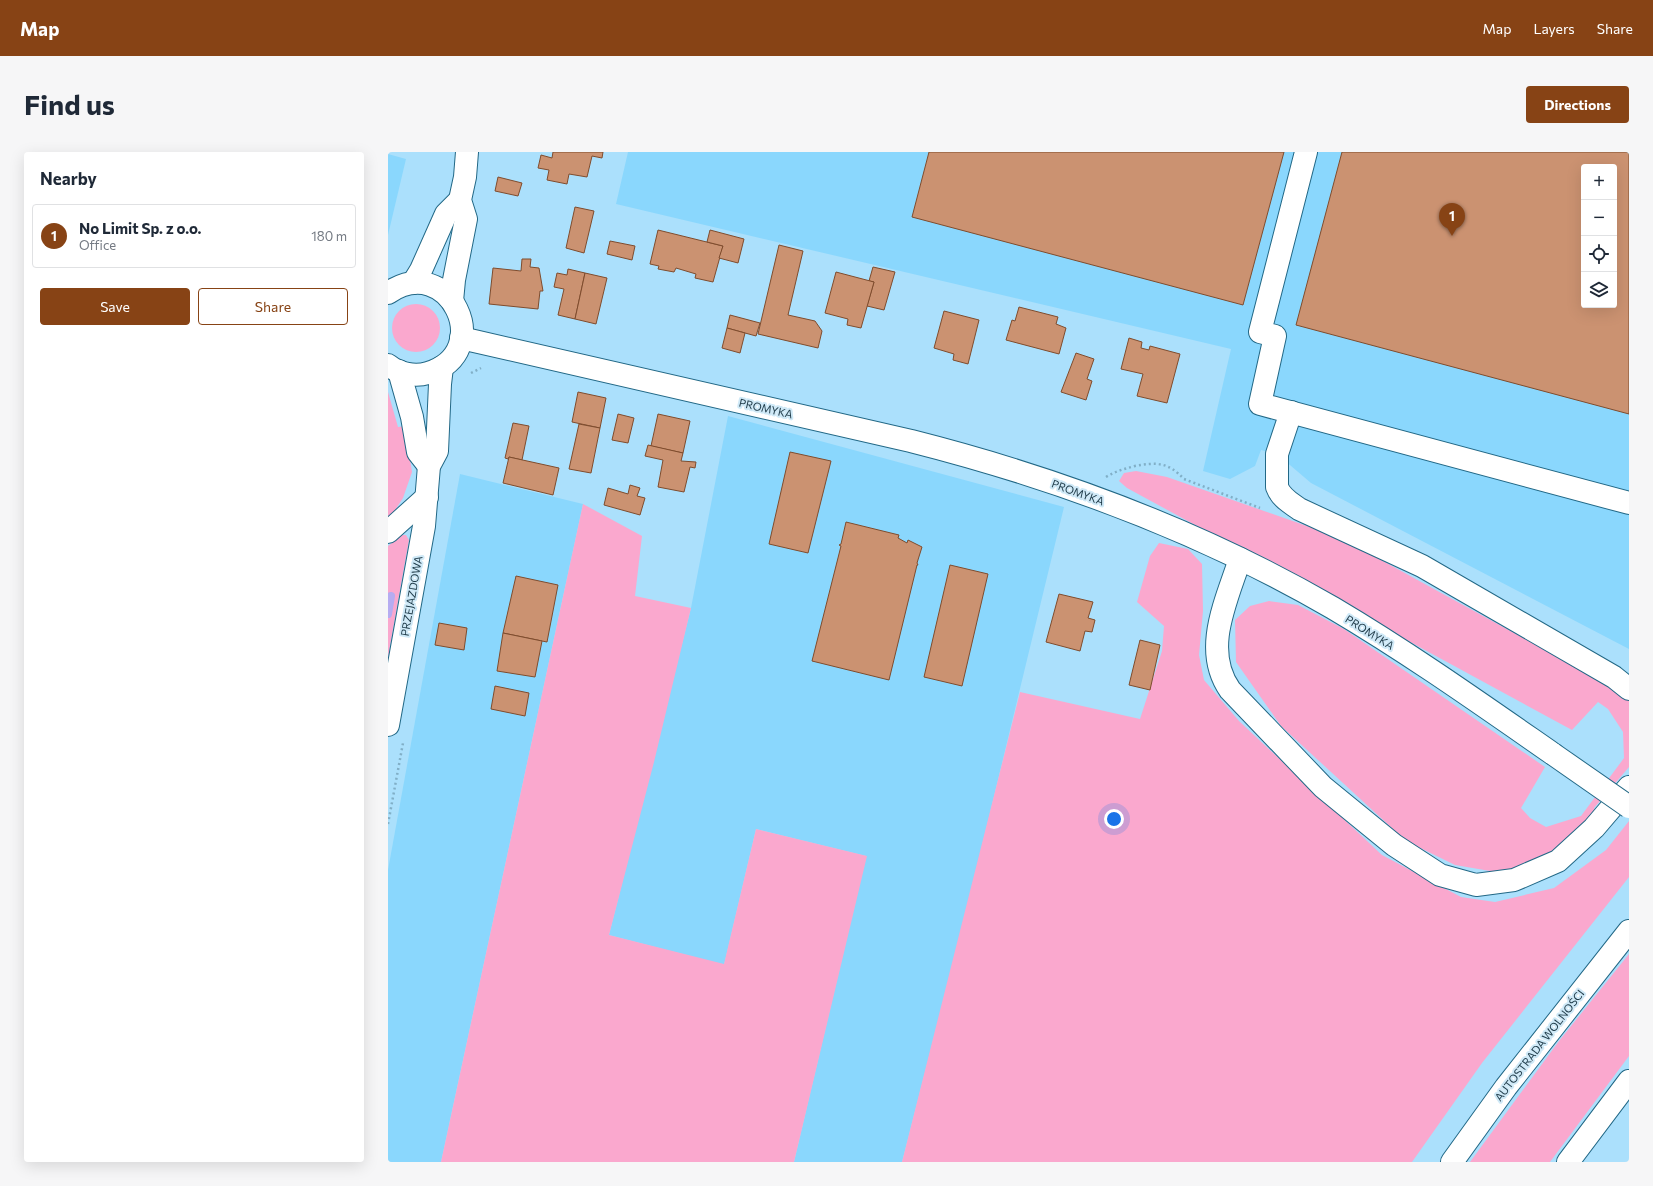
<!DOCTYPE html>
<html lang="en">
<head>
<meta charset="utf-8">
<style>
	:root { --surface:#fff; --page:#f6f6f7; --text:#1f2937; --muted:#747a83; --line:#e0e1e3; --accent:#874315 }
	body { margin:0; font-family:Commissioner,sans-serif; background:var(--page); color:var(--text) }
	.controls { position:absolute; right:12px; top:12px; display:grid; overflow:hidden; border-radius:4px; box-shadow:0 4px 16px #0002 }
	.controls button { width:36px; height:36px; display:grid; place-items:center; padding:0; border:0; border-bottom:1px solid var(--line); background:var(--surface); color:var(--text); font:20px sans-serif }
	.you { position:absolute; left:726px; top:667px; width:14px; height:14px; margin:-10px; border:3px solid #fff; border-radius:50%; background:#1a73e8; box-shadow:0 0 0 6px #1a73e833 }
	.badge { display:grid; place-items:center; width:26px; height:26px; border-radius:50%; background:var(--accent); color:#fff; font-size:13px; font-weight:700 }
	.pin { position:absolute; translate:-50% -33px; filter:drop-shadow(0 1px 2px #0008) }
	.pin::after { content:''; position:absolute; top:21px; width:14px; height:12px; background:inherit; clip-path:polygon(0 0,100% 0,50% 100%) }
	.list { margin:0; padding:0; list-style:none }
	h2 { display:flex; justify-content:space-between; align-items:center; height:52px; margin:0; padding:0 16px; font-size:17px }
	h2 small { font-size:13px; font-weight:400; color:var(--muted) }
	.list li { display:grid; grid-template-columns:26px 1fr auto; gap:12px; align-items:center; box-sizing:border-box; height:64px; margin:0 8px 8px; padding:0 8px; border:1px solid var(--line); border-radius:4px }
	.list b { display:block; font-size:15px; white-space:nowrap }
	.list p { margin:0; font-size:13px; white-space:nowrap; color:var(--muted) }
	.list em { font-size:13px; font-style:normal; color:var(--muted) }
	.actions { display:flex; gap:8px; padding:12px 16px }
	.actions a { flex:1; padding:9px 0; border:1px solid var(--accent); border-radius:4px; text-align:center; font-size:14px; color:var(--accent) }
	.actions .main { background:var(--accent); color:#fff }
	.icon { flex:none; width:22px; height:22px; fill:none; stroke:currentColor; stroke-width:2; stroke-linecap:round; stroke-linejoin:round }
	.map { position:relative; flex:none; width:1241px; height:1010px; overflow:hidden; border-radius:4px }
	header { display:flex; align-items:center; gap:24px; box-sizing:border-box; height:56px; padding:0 20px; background:var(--accent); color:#fff }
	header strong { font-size:19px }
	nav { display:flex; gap:22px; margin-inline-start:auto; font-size:14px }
	.intro { display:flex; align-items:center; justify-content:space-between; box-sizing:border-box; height:96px; padding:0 24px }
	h1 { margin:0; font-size:28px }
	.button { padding:10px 18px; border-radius:4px; background:var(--accent); color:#fff; font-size:14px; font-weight:700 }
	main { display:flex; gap:24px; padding:0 24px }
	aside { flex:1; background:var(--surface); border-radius:4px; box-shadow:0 4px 16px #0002 }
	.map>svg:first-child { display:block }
	.built { fill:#8ad7fd; fill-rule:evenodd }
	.green { fill:#faa8ce }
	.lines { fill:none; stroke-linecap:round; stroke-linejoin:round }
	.stream { stroke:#b6acf1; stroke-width:8 }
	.building { fill:#cb9271; stroke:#7f4c2d; fill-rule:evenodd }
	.minor-casing { stroke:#226886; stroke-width:24 }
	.highway-casing { stroke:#226886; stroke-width:24 }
	.path { stroke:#81afc7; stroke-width:2.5; stroke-dasharray:2 3; stroke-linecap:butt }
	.minor { stroke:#fff; stroke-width:22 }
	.highway { stroke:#fff; stroke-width:22 }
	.minor-bridge-casing { stroke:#226886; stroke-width:24; stroke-linecap:butt }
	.minor-bridge { stroke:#fff; stroke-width:22 }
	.labels { text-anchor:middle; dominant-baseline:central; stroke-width:4; stroke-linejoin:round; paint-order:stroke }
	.street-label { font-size:11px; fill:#223e4c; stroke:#cfe9f7 }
</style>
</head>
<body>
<header>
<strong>Map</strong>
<nav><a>Map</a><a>Layers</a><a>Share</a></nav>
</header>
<div class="intro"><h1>Find us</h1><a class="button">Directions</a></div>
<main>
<aside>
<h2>Nearby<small></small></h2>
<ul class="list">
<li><span class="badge">1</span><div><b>No Limit Sp. z o.o.</b><p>Office</p></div><em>180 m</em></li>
</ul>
<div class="actions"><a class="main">Save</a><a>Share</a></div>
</aside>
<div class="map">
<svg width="1241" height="1010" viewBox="0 0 1241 1010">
	<rect width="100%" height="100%" fill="#abe0fc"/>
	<g class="built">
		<path d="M240 0H1241V497L923 331 889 302 873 298 867 314 842 327 815 319 843 197 228 52ZM1196 15H1226V153H1196Z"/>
		<path d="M0 2 18 7 0 83Z"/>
		<path d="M340 264 676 355 578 760 514 1010H406L478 704 368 677 336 813 221 783 303 456Z"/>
		<path d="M72 322 195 352 53 1010H0V718Z"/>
	</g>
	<g class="green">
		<circle cx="28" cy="176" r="24"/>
		<path d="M0 240 10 275 17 274 24 320 15 346 0 369Z"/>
		<path d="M748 319 779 325 953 386 1241 544V615L1206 656 1211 663 1168 699 1136 716 1108 720 1067 713 1018 689 893 574 848 510 847 468 862 454 881 449 910 453 956 477 1157 615 1133 656 1142 666 1158 675 1193 664 1236 606 1235 580 1220 557 1210 550 1184 578 739 336 731 329 736 321Z"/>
		<path d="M195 352 254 384 247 444 303 456 266 610 221 783 336 812 368 677 479 704 406 1010H53Z"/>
		<path d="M14 383H18L21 388 0 505V394Z"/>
		<path d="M771 391 800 397 814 412 815 459 811 503 816 528 851 569 994 703 1073 745 1107 750 1166 736 1218 698 1241 669V725L1094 911 1024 1010H514L632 540 752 567 774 499 776 474 749 450 762 404Z"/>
		<path d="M1241 802V904L1162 1010H1082L1171 889Z"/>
	</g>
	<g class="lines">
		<path class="stream" d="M0 462 3 444"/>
	</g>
	<g class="building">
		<path d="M165 0H215L214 6 204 4 199 25 181 22 179 32 159 28 161 18 150 16 153 3 164 6Z"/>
		<path d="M541 0H896L855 153 524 65Z"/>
		<path d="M954 0H1241V262L908 173ZM1196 15H1226V153H1196Z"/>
		<path d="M110 25 134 31 130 44 107 39Z"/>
		<path d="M187 55 206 59 196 101 178 96Z"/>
		<path d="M270 78 335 94 325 130 307 126 308 122 288 116 286 120 270 117 271 114 262 112Z"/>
		<path d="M322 78 356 87 350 111 331 106 335 94 319 90Z"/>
		<path d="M222 89 247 94 244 108 219 102Z"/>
		<path d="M391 93 415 99 400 163 427 169 434 179 430 196 370 182Z"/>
		<path d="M134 107H143L142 115 151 116 155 139H152L150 157 101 152 105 116 133 119Z"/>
		<path d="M485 115 507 120 496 158 479 154 486 130 481 129Z"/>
		<path d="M180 117 197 121 187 167 170 163 176 137 166 135 169 121 179 123Z"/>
		<path d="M448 120 486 130 473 176 459 173 460 167 437 161Z"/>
		<path d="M197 121 219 126 208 172 187 167Z"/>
		<path d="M631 155 670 165 668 172 678 176 671 202 618 188 624 168 627 169Z"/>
		<path d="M556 159 591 168 580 212 565 208 566 202 546 196Z"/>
		<path d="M342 163 372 171 368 184 339 176Z"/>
		<path d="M339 176 357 181 352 201 334 196Z"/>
		<path d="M741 186 754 190 753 196 761 198 762 194 792 202 779 251 749 244 755 222 733 217Z"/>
		<path d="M688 201 706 207 699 227 704 229 698 248 673 240Z"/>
		<path d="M190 240 218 246 212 276 184 270Z"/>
		<path d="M230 262 246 266 240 291 224 288Z"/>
		<path d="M270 262 302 269 295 301 263 294Z"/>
		<path d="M125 271 141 274 134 308 121 305 120 307 117 306Z"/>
		<path d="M191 272 212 276 203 321 181 317Z"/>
		<path d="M260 293 295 301 293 309 308 310 307 316 302 315 296 340 270 335 275 308 257 304Z"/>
		<path d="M402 300 443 309 420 401 381 392Z"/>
		<path d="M121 305 171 316 165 343 115 331Z"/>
		<path d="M242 333 252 336 249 344 257 346 252 363 216 353 220 336 240 342Z"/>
		<path d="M458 370 511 383 510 386 519 391 520 388 534 395 529 411 530 413H529L501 528 424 509 453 394 451 393 453 392Z"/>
		<path d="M562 413 600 422 574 534 536 525Z"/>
		<path d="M128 424 170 433 159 490 115 481Z"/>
		<path d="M671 442 705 450 700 466 707 468 704 480 697 479 692 499 658 490Z"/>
		<path d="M51 471 79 476 76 498 47 493Z"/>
		<path d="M115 481 154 489 147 525 109 519Z"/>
		<path d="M752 488 772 493 762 538 741 533Z"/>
		<path d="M107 534 141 541 137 564 103 557Z"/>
	</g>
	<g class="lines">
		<g class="minor-casing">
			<g id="minor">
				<path d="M918 0 872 180 887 184 872 252 1241 351"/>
				<path d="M25 131 33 118 58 62 72 48"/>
				<path d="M0 141C61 99 109 200 40 221 27 225 11 222 0 213"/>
				<path d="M64 149 66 128 78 67 72 48 77 25 79 0"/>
				<path d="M73 186 523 289C669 326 814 380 945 456 1021 501 1093 552 1165 602"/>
				<path d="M11 219 24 265 30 300 41 314"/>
				<path d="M903 260 889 302V335C893 346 903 351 911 357L1034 414 1226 525 1241 537"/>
				<path d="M0 380 39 345"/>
				<path d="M852 407C838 450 814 498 842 538L935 635 1006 693 1052 723 1088 733 1126 728 1170 709 1206 676 1241 635"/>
				<path d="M0 573 36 374 41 314 49 299 52 232 54 215"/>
			</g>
		</g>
		<g class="highway-casing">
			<g id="highway">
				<path d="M1064 1010 1118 935 1241 779"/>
				<path d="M1180 1010 1241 929"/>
			</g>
		</g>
		<g class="path">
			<path d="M83 221 93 216"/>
			<path d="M718 325C728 319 736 317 747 314 769 310 780 310 796 327L872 356"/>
			<path d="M0 672 15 591"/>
		</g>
		<use href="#minor" class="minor"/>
		<use href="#highway" class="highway"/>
		<g class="minor-bridge-casing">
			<path id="minor-bridge" d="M1165 602 1241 655"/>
		</g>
		<use href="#minor-bridge" class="minor-bridge"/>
	</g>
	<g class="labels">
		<g class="street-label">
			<text transform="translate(378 256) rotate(13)">PROMYKA</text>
			<text transform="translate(690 340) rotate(20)">PROMYKA</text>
			<text transform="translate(23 444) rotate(-80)">PRZEJAZDOWA</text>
			<text transform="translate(982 480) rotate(32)">PROMYKA</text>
			<text transform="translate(1151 893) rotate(-52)">AUTOSTRADA WOLNOŚCI</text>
		</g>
	</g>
</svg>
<div class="controls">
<button>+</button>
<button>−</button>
<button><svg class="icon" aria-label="locate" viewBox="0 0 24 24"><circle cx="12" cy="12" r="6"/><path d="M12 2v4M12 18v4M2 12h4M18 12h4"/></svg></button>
<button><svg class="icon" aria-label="layers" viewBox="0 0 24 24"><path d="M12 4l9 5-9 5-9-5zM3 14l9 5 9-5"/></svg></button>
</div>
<div class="you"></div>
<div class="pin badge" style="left:1064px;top:84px">1</div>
</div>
</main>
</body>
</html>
